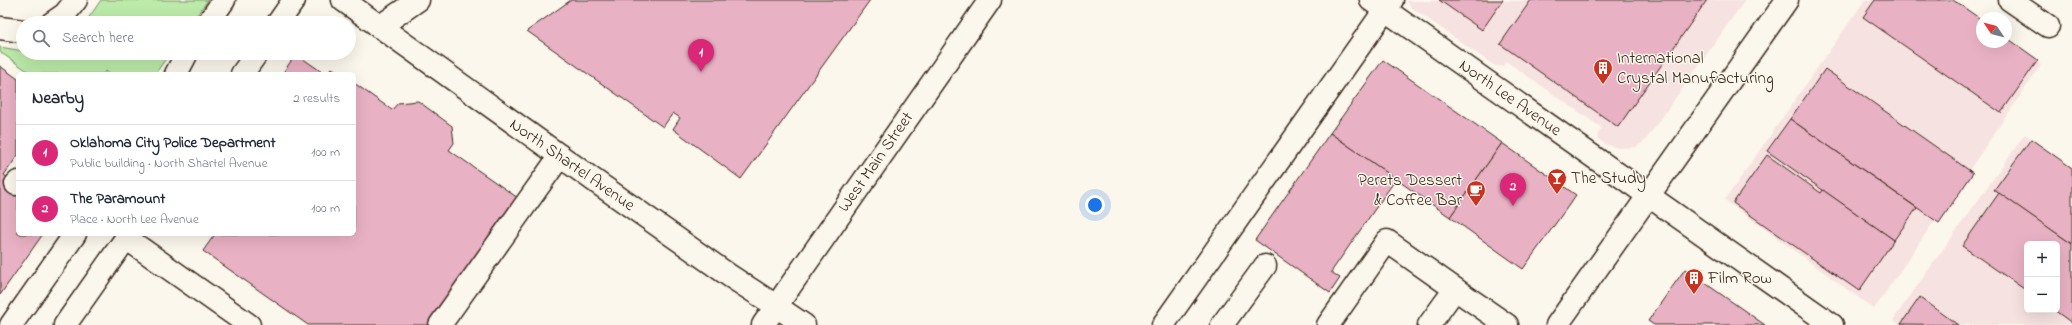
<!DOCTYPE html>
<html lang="en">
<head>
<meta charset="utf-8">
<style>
	:root { --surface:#fff; --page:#f6f6f7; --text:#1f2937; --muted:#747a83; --line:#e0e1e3; --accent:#db2777 }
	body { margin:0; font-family:"Indie Flower",sans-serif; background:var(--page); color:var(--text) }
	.controls { position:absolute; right:12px; bottom:12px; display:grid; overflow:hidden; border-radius:6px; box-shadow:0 4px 16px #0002 }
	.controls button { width:36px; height:36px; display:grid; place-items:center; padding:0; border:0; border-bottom:1px solid var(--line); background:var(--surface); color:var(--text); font:20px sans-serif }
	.compass { position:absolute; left:1976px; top:12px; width:36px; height:36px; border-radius:50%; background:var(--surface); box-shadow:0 4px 16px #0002; rotate:305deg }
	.you { position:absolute; left:1095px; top:205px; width:14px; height:14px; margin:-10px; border:3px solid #fff; border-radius:50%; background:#1a73e8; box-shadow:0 0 0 6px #1a73e833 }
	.badge { display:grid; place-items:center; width:26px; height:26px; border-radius:50%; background:var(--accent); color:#fff; font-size:13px; font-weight:700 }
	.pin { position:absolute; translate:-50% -33px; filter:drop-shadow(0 1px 2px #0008) }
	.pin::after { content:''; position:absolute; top:21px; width:14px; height:12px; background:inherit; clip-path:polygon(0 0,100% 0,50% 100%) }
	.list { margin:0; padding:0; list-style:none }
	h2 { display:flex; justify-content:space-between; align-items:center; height:52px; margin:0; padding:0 16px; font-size:17px }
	h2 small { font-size:13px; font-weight:400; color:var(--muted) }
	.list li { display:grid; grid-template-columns:26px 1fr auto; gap:12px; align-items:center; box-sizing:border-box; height:56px; padding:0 16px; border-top:1px solid var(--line) }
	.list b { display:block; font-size:15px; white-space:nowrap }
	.list p { margin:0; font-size:13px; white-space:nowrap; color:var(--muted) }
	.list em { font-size:13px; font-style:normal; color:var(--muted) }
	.icon { flex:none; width:22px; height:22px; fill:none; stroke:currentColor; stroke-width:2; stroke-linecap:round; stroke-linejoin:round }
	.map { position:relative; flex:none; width:2072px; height:325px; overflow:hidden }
	.search { position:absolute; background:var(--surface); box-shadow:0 4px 16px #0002; left:16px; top:16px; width:340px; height:44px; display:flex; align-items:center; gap:10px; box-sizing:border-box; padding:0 14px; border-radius:22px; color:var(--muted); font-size:15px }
	.panel { position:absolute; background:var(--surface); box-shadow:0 4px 16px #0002; left:16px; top:72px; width:340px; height:164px; border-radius:6px }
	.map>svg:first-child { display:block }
	.built { fill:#f6e2e0; fill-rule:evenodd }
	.green { fill:#bbeaa9; stroke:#7b8a64 }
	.building { fill:#e9b1c4; stroke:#3b2a1e }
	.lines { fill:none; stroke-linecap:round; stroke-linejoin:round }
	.minor-casing { stroke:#3b2a1e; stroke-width:25 }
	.major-casing { stroke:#3b2a1e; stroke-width:25 }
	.minor { stroke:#fbf7ec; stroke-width:22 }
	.major { stroke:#fbf7ec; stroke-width:22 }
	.labels { text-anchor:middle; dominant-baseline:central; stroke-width:3; stroke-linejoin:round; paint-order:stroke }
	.poi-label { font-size:17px; fill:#3b2a1e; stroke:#fbf7ec; text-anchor:start }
	.street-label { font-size:17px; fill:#3b2a1e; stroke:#fbf7ec }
</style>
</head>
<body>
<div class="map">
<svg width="2072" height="325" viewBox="0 0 2072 325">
	<rect width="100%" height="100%" fill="#fbf7ec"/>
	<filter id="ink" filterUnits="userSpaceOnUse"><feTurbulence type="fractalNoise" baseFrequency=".025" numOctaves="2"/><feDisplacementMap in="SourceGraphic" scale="8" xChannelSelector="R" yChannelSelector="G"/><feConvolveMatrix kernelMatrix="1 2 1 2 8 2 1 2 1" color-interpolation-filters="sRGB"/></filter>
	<g filter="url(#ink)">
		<g class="built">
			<path d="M1745 0 1645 141 1636 147 1618 148 1605 144 1598 139 1597 136 1602 128 1506 61 1503 66H1495L1411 7 1407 1Z"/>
			<path d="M1865 0H1950L1982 42H2006V40L2041 65 1874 309 1725 200Z"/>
			<path d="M2025 134 2072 168V325H1900L1893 320ZM2027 244H2057V310H2027Z"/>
		</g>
		<g class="green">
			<path d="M101 0H208L191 23H85Z"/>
			<path d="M0 47 23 51V53H170L155 74H110L106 71 104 74H32L0 52Z"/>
		</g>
		<g class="building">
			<path d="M571 0H870L741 179 673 129 680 118 673 113 663 127 527 31Z"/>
			<path d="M1439 0H1503L1482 30Z"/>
			<path d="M1531 0H1707L1618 127 1500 44Z"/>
			<path d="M1875 0H1953L1982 20V42H2006V37L2038 60 2001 113 1863 17Z"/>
			<path d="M296 54 325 74H282Z"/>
			<path d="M1383 60 1502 143 1450 217 1330 133Z"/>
			<path d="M0 66 18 79V155L4 175 18 185V234H43L0 295Z"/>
			<path d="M332 68 341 74H327Z"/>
			<path d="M1825 69 1973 173 1939 223 1790 119Z"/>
			<path d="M354 83 392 110 398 103 418 101 452 126 454 143 449 150 518 198 429 325H308L203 251 215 234H354Z"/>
			<path d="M1790 119 1917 208 1894 240 1767 151Z"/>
			<path d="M1330 133 1396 179 1331 272 1340 278 1330 293 1255 240Z"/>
			<path d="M2031 139 2072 168V244L1994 190Z"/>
			<path d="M1502 143 1576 195 1523 269 1450 217Z"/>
			<path d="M1767 155 1821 193 1823 190 1894 240 1859 291 1733 203Z"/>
			<path d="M1999 193 2072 244V323L2054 310H2057V244H2027V291L1962 246Z"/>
			<path d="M1685 269 1765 325H1654L1648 321Z"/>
			<path d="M1920 297 1924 300 1958 325 1901 324Z"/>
		</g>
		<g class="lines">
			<g class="minor-casing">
				<g id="minor">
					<path d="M1371 0 1832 325"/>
					<path d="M2010 0 2048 26"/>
					<path d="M52 23 65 14 76 0"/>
					<path d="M208 23 224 0"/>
					<path d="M278 23 294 0"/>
					<path d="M379 27 418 0"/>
					<path d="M0 28 23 31"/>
					<path d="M176 74 187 53"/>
					<path d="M242 74 257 53"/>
					<path d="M16 184 18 182"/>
					<path d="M126 238 249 325"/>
					<path d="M776 306 804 325"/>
					<path d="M11 325 75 234"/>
					<path d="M65 325 129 234"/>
					<path d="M440 325 560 156"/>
					<path d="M1163 325 1392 0"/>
					<path d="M1222 325 1265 266"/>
					<path d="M1328 325 1387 241 1455 289"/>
					<path d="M1429 325 1455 289 1507 325"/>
				</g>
			</g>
			<g class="major-casing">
				<g id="major">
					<path d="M343 0 595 181 730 276 776 306"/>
					<path d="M763 325 990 0"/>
					<path d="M1557 325 1787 0"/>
				</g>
			</g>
			<use href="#minor" class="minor"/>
			<use href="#major" class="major"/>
		</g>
	</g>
	<defs>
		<g id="building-pin" transform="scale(1)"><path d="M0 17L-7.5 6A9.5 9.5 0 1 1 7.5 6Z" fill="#c8321e" stroke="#fbf7ec"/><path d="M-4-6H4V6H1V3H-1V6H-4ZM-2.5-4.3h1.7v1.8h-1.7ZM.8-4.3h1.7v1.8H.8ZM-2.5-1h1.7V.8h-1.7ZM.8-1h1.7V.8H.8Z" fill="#fff"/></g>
		<g id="bar-pin" transform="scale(1)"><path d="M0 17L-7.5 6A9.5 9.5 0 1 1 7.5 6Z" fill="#c8321e" stroke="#fbf7ec"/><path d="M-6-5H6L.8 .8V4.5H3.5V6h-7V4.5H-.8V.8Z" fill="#fff"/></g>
		<g id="cafe-pin" transform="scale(1)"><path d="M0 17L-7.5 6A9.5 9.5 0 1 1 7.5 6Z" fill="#c8321e" stroke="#fbf7ec"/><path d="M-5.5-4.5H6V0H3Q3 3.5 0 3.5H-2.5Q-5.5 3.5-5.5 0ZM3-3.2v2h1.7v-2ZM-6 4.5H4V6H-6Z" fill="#fff"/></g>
	</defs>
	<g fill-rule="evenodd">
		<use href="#building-pin" x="1603" y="68"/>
		<use href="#bar-pin" x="1557" y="178"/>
		<use href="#cafe-pin" x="1476" y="190"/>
		<use href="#building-pin" x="1694" y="278"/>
	</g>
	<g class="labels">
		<g class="poi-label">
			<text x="1617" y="58">International<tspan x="1617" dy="20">Crystal Manufacturing</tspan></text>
			<text x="1571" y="178">The Study</text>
			<text x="1462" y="180" text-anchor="end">Perets Dessert<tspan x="1462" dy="20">&amp; Coffee Bar</tspan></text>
			<text x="1708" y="278">Film Row</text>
		</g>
		<g class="street-label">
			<text transform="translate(1510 98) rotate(35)">North Lee Avenue</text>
			<text transform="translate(876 162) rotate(-55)">West Main Street</text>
			<text transform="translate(572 165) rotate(35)">North Shartel Avenue</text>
		</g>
	</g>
</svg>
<div class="controls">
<button>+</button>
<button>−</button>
</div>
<svg class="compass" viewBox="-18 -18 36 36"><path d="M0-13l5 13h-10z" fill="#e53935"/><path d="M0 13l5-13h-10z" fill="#747a83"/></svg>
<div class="you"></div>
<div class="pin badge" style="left:701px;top:72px">1</div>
<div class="pin badge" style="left:1513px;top:206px">2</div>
<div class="search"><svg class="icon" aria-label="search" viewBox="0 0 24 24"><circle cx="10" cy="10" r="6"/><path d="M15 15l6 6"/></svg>Search here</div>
<section class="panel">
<h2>Nearby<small>2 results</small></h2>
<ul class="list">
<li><span class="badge">1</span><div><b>Oklahoma City Police Department</b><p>Public building · North Shartel Avenue</p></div><em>100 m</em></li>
<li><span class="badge">2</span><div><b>The Paramount</b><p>Place · North Lee Avenue</p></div><em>100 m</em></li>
</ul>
</section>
</div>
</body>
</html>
